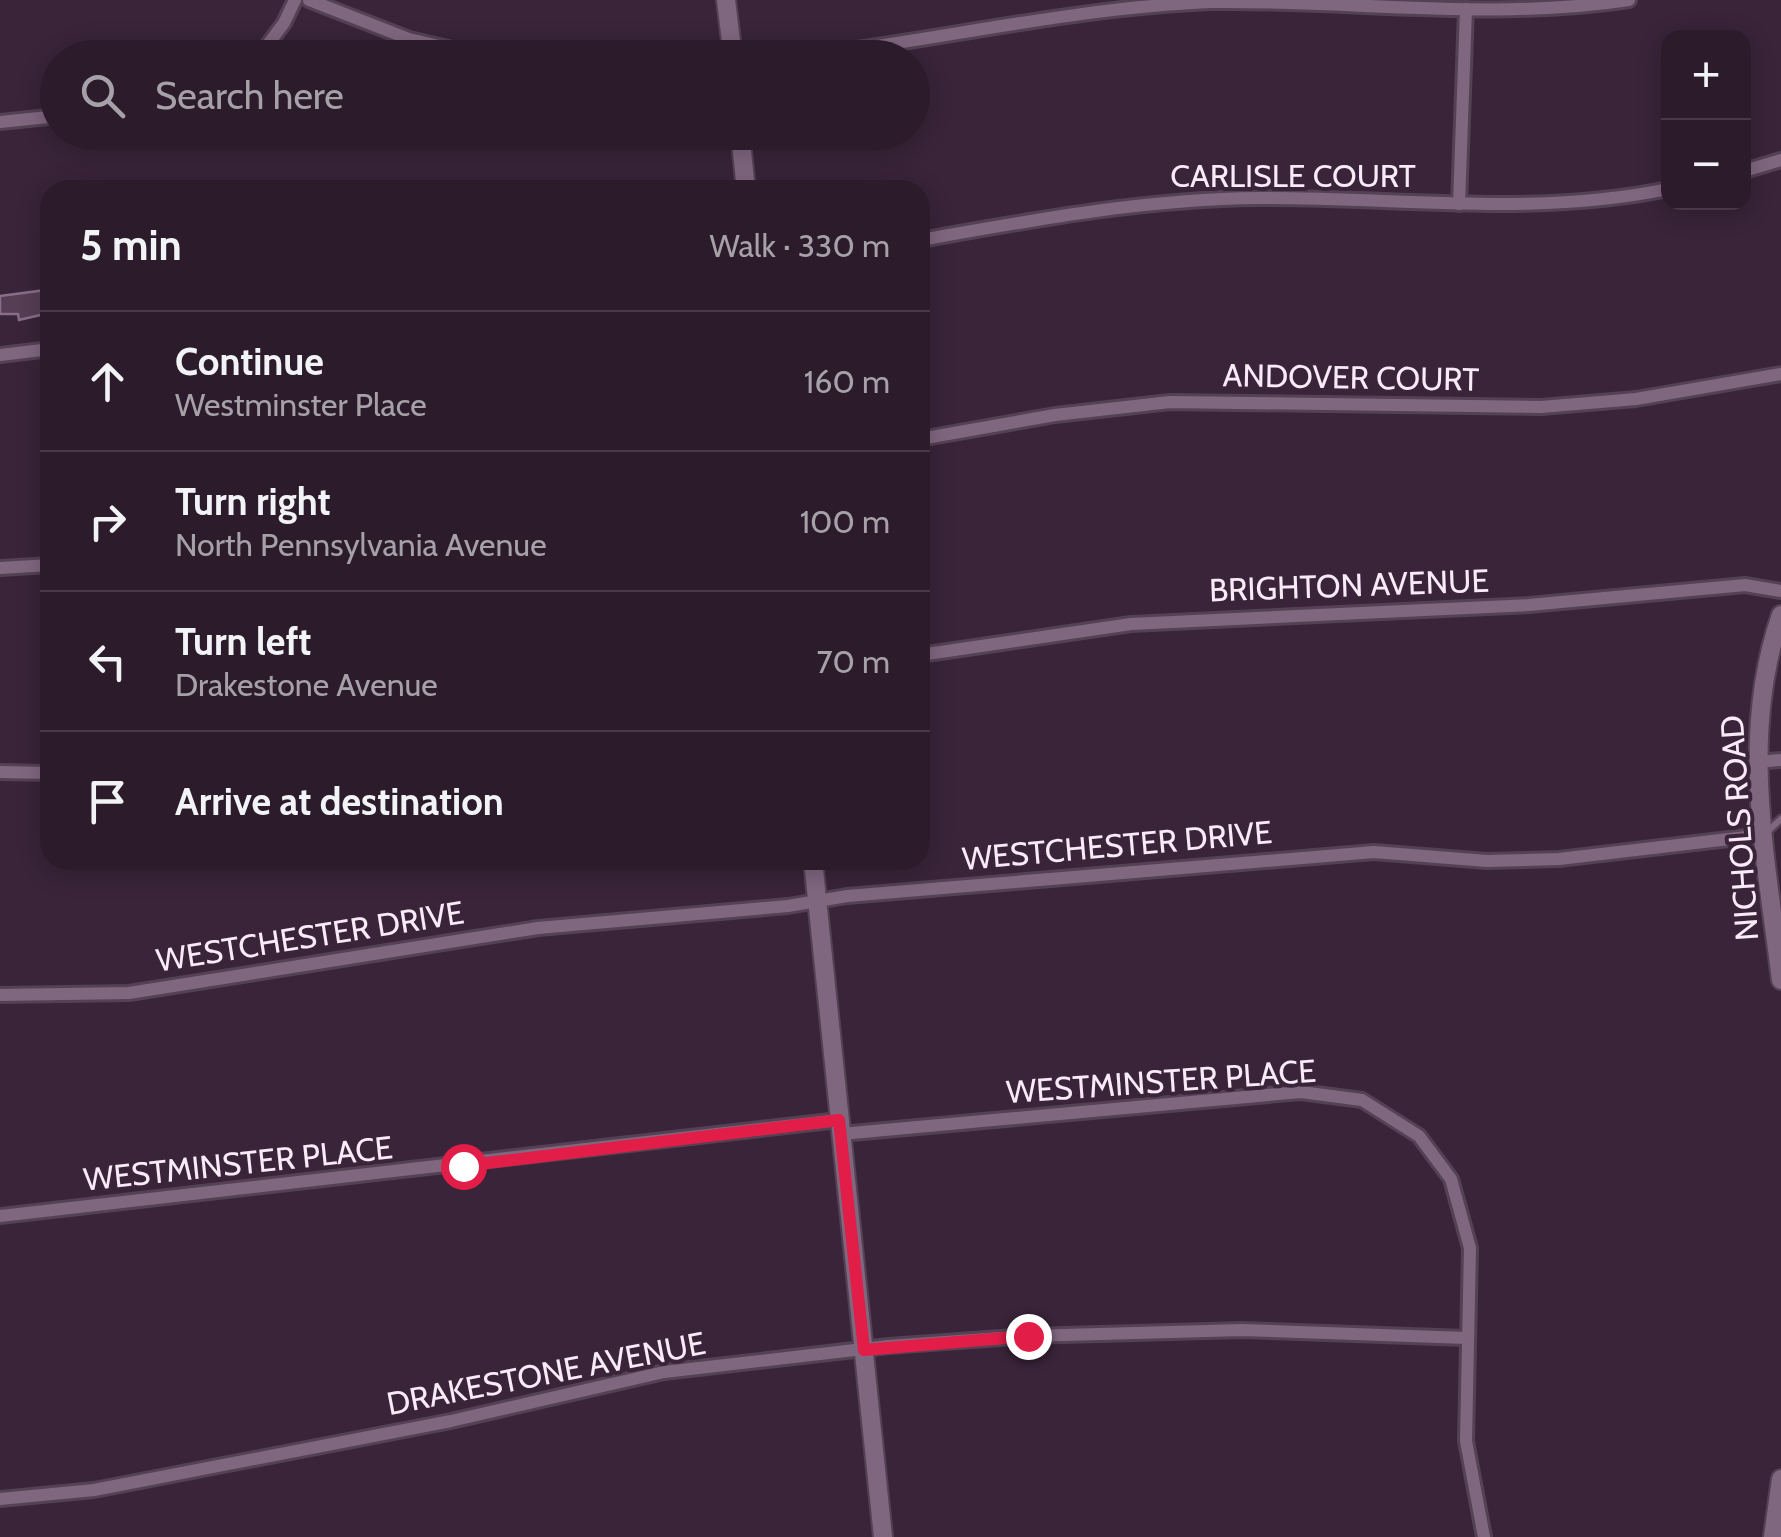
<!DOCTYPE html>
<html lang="en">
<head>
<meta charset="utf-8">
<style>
	:root { --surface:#2b1b2b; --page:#332433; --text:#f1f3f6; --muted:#a6a1a9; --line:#473947 }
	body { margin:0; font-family:Cabin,sans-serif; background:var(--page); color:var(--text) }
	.controls { position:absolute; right:30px; top:30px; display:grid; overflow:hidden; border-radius:20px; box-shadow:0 5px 25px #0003 }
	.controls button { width:90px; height:90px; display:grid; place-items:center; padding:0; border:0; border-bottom:2px solid var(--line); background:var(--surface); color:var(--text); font:50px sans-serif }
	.stop { position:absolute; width:30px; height:30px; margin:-22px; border:8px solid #e11d48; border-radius:50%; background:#fff }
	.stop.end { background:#e11d48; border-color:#fff; box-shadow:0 2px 10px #0008 }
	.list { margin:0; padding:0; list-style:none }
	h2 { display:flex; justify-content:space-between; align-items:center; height:130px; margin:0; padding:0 40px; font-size:42px }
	h2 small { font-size:32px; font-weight:400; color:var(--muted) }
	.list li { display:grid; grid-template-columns:65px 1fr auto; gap:30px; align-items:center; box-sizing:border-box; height:140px; padding:0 40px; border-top:2px solid var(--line) }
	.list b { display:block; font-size:38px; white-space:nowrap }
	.list p { margin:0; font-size:32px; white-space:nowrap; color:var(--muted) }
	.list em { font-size:32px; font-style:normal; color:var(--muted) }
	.icon { flex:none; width:55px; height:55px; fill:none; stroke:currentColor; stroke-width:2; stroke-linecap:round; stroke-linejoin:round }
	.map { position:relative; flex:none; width:1781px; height:1537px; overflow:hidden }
	.search { position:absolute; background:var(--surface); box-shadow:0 5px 25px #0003; left:40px; top:40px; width:890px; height:110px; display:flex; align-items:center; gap:25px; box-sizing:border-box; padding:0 35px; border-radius:55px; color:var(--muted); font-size:38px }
	.panel { position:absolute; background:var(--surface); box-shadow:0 5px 25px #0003; left:40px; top:180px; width:890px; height:690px; border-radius:30px }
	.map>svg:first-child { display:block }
	.building { fill:#563e55; stroke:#886e88; stroke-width:2.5 }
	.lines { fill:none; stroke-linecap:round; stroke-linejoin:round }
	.lane-casing { stroke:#544154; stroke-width:11 }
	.street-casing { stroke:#544154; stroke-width:18 }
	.secondary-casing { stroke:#544154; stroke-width:22 }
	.lane { stroke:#806780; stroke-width:6 }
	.street { stroke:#806780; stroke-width:12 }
	.secondary { stroke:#806780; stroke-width:18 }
	.route { stroke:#e11d48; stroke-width:12 }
	.labels { text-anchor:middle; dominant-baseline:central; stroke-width:8; stroke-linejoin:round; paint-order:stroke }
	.street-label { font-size:32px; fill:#f9eaf8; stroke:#392439 }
</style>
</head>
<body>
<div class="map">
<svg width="1781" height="1537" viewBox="0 0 1781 1537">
	<rect width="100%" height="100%" fill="#392439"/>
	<path class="building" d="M46 290 49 313 19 320 18 314H0V296Z"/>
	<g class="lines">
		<g class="lane-casing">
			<path id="lane" d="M1768 831 1781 819"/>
		</g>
		<g class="street-casing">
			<g id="street">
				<path d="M309 0 409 39 491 58"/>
				<path d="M258 58 284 23 295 0"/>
				<path d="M698 58H709"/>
				<path d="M789 58C932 42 1067 8 1211 2 1351 0 1490 21 1629 0"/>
				<path d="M0 122 58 116"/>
				<path d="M1744 171 1781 160"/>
				<path d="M1459 204 1466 9"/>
				<path d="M920 240C1033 220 1144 199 1259 198 1396 197 1533 217 1668 189"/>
				<path d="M0 355 50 349"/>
				<path d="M920 439 1055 415 1170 402 1541 407 1636 399 1781 374"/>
				<path d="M0 568 50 565"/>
				<path d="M920 655 1131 624 1529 605 1745 585 1781 591"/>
				<path d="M1758 762 1781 760"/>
				<path d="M0 772 50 773"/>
				<path d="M0 995 129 993 538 928 788 906 847 896 1374 852 1487 861 1559 859 1763 835"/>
				<path d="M841 1134 1301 1092 1362 1100 1419 1136 1451 1179 1470 1248 1466 1441 1484 1537"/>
				<path d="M0 1216 839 1120"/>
				<path d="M0 1499 94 1490 451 1421 664 1372 889 1346 1028 1336 1242 1330 1466 1338"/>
			</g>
		</g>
		<g class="secondary-casing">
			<g id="secondary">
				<path d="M726 0 733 58"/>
				<path d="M740 132 746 190"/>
				<path d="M1781 615C1739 735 1766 857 1781 980"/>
				<path d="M813 860 883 1537"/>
				<path d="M1773 1537 1781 1479"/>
			</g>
		</g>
		<use href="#lane" class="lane"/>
		<use href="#street" class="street"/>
		<use href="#secondary" class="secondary"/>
	</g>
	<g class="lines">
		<path class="route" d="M463 1166 839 1120 864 1350 1028 1336"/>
	</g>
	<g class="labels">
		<g class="street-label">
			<text x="1293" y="175">CARLISLE COURT</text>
			<text transform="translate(1351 377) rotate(1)">ANDOVER COURT</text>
			<text transform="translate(1349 585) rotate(-2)">BRIGHTON AVENUE</text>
			<text transform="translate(1739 828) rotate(-94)">NICHOLS ROAD</text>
			<text transform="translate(1117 845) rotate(-5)">WESTCHESTER DRIVE</text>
			<text transform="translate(310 936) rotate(-9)">WESTCHESTER DRIVE</text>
			<text transform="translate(1161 1081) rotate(-4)">WESTMINSTER PLACE</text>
			<text transform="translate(238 1163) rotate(-6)">WESTMINSTER PLACE</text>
			<text transform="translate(546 1373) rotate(-11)">DRAKESTONE AVENUE</text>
		</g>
	</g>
</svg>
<div class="controls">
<button>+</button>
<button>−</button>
</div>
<div class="stop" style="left:463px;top:1166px"></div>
<div class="stop end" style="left:1028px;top:1336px"></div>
<div class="search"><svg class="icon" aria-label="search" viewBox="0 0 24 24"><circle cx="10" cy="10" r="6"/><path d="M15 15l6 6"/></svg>Search here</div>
<section class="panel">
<h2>5 min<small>Walk · 330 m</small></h2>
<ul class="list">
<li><svg class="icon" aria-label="ahead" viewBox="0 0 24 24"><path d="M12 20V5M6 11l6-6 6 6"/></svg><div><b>Continue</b><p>Westminster Place</p></div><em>160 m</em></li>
<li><svg class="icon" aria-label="right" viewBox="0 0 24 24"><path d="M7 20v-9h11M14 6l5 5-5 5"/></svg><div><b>Turn right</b><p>North Pennsylvania Avenue</p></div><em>100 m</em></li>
<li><svg class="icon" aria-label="left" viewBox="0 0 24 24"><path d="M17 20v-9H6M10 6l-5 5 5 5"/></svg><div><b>Turn left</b><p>Drakestone Avenue</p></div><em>70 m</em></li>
<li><svg class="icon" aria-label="arrive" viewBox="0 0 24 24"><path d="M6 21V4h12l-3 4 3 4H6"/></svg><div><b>Arrive at destination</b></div></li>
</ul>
</section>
</div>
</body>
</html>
